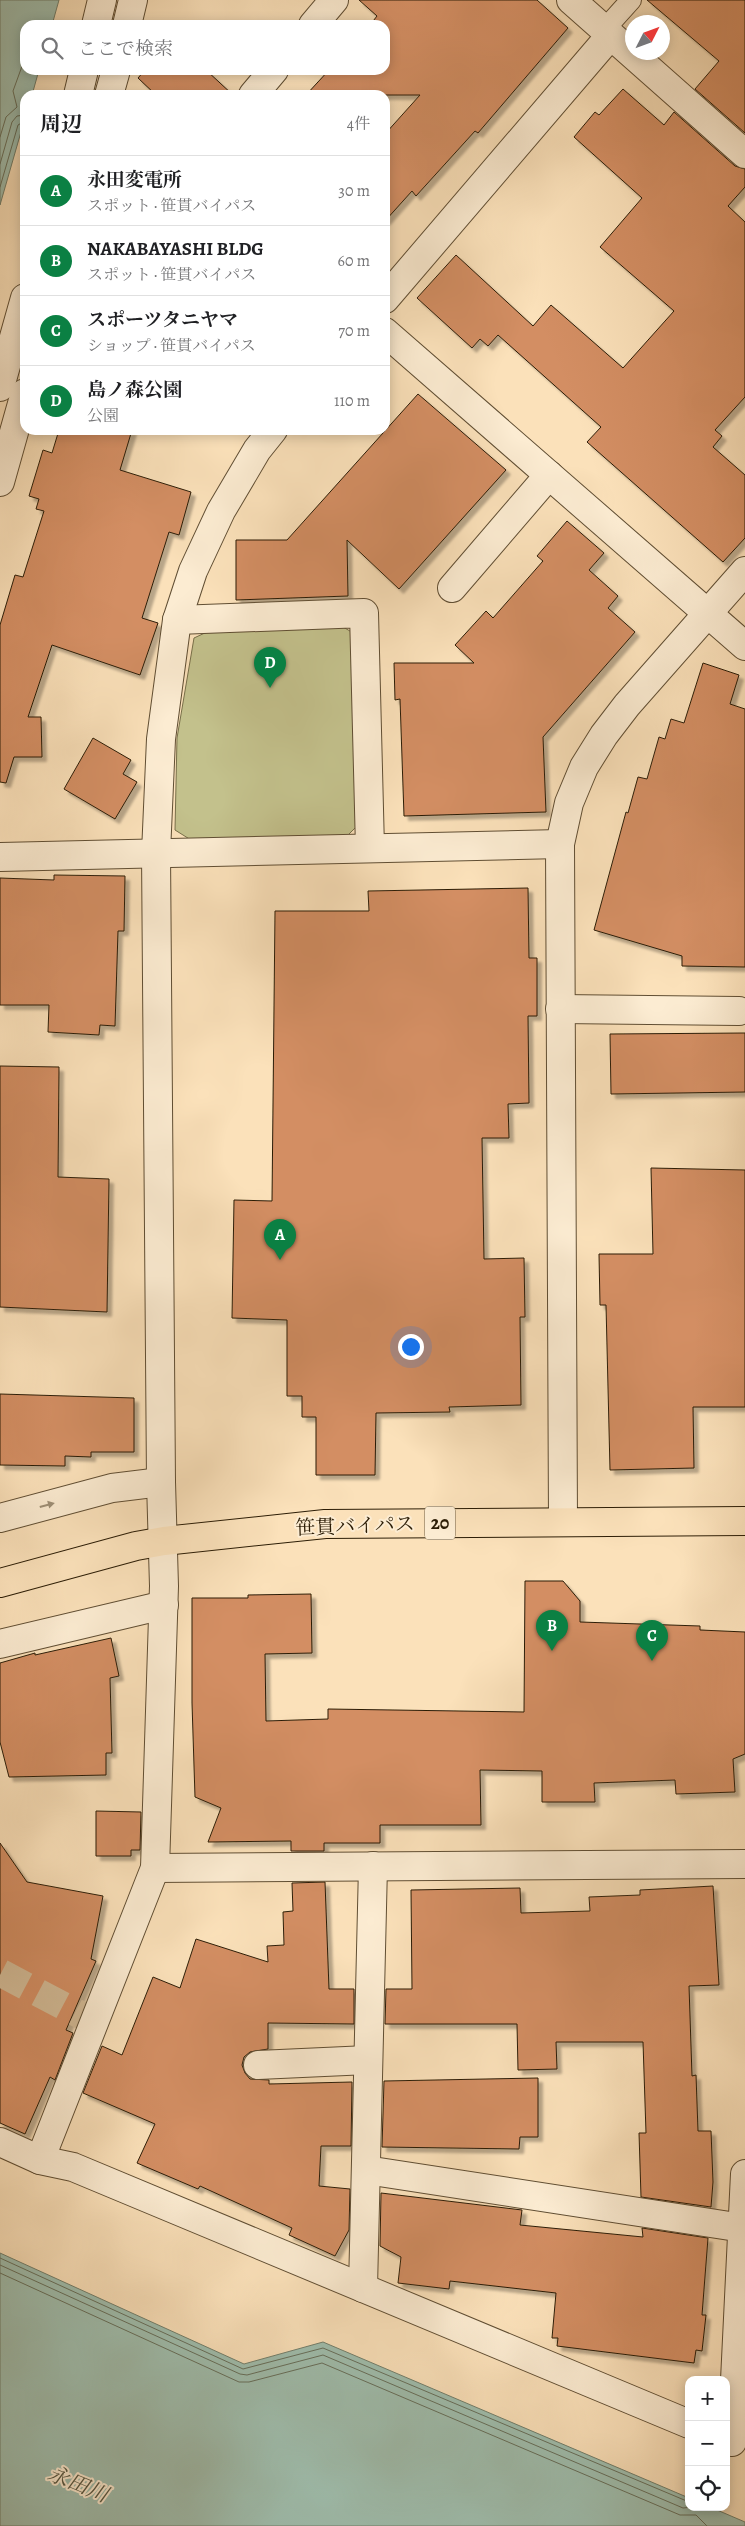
<!DOCTYPE html>
<html lang="ja">
<head>
<meta charset="utf-8">
<style>
	:root { --surface:#fff; --page:#f6f6f6; --text:#202124; --muted:#757577; --line:#e0e0e0; --accent:#0b8043 }
	body { margin:0; font-family:Alegreya,"Noto Serif JP",serif; background:var(--page); color:var(--text) }
	.controls { position:absolute; right:15px; bottom:15px; display:grid; overflow:hidden; border-radius:10px; box-shadow:0 2px 12px #0003 }
	.controls button { width:45px; height:45px; display:grid; place-items:center; padding:0; border:0; border-bottom:1px solid var(--line); background:var(--surface); color:var(--text); font:25px sans-serif }
	.compass { position:absolute; left:625px; top:15px; width:45px; height:45px; border-radius:50%; background:var(--surface); box-shadow:0 2px 12px #0003; rotate:48deg }
	.you { position:absolute; left:410px; top:1346px; width:18px; height:18px; margin:-12px; border:4px solid #fff; border-radius:50%; background:#1a73e8; box-shadow:0 0 0 8px #1a73e833 }
	.badge { display:grid; place-items:center; width:32px; height:32px; border-radius:50%; background:var(--accent); color:#fff; font-size:16px; font-weight:700 }
	.pin { position:absolute; translate:-50% -41px; filter:drop-shadow(0 1px 2px #0008) }
	.pin::after { content:''; position:absolute; top:26px; width:18px; height:15px; background:inherit; clip-path:polygon(0 0,100% 0,50% 100%) }
	.list { margin:0; padding:0; list-style:none }
	h2 { display:flex; justify-content:space-between; align-items:center; height:65px; margin:0; padding:0 20px; font-size:21px }
	h2 small { font-size:16px; font-weight:400; color:var(--muted) }
	.list li { display:grid; grid-template-columns:32px 1fr auto; gap:15px; align-items:center; box-sizing:border-box; height:70px; padding:0 20px; border-top:1px solid var(--line) }
	.list b { display:block; font-size:19px; white-space:nowrap }
	.list p { margin:0; font-size:16px; white-space:nowrap; color:var(--muted) }
	.list em { font-size:16px; font-style:normal; color:var(--muted) }
	.icon { flex:none; width:28px; height:28px; fill:none; stroke:currentColor; stroke-width:2; stroke-linecap:round; stroke-linejoin:round }
	.map { position:relative; flex:none; width:745px; height:2526px; overflow:hidden }
	.search { position:absolute; background:var(--surface); box-shadow:0 2px 12px #0003; left:20px; top:20px; width:370px; height:55px; display:flex; align-items:center; gap:12px; box-sizing:border-box; padding:0 18px; border-radius:15px; color:var(--muted); font-size:19px }
	.panel { position:absolute; background:var(--surface); box-shadow:0 2px 12px #0003; left:20px; top:90px; width:370px; height:345px; border-radius:15px }
	.map>svg:first-child { display:block }
	.green { fill:#c3c18c; stroke:#786f49 }
	.water { fill:#9fbeae; stroke:#717e6b }
	.lines { fill:none; stroke-linecap:round; stroke-linejoin:round }
	.shore { stroke:#666e5a; stroke-width:1 }
	.building { fill:#d38e64; stroke:#2c1d06; filter:url(#shadow) }
	.minor-tunnel { stroke:#d2ba96; stroke-width:28; stroke-dasharray:28 14; stroke-linecap:butt }
	.service-casing { stroke:#604e33; stroke-width:22 }
	.minor-casing { stroke:#604e33; stroke-width:30 }
	.primary-casing { stroke:#2c1d06; stroke-width:30 }
	.service { stroke:#fcecd2; stroke-width:20 }
	.minor { stroke:#fcecd2; stroke-width:28 }
	.primary { stroke:#fbe1ba; stroke-width:28 }
	.oneway { fill:#9e8f76 }
	.labels { text-anchor:middle; dominant-baseline:central; stroke-width:4; stroke-linejoin:round; paint-order:stroke }
	.shield { fill:#fcecd2; stroke:#6a5b43; stroke-width:1 }
	.shield-label { font-size:19px; font-weight:bold; fill:#2c1d06 }
	.street-label { font-size:20px; fill:#2c1d06; stroke:#fcecd2 }
	.water-label { font-size:21px; font-style:italic; fill:#545541; stroke:#fcecd2 }
</style>
</head>
<body>
<div class="map">
<svg width="745" height="2526" viewBox="0 0 745 2526">
	<defs>
		<filter id="shadow"><feDropShadow dx="4.5" dy="4.5" stdDeviation="1" flood-color="#0004"/></filter>
	</defs>
	<rect width="100%" height="100%" fill="#fbe1ba"/>
	<filter id="stains"><feTurbulence type="fractalNoise" baseFrequency=".004" numOctaves="4"/><feColorMatrix values="0 0 0 0 .2 0 0 0 0 .09 0 0 0 0 .02 0 0 0 .5 -.17"/></filter>
	<radialGradient id="worn" r=".72"><stop offset=".6" stop-color="#630" stop-opacity="0"/><stop offset="1" stop-color="#630" stop-opacity=".3"/></radialGradient>
	<path class="green" d="M338 624 355 634 357 826 346 837 191 840 175 830 177 738 194 638 220 626Z"/>
	<g class="water">
		<path d="M0 0H59L52 25H25V70H39L32 95H25V118L0 205Z"/>
		<path d="M0 2253 244 2364 323 2342 689 2498V2507H710L745 2522V2526H0Z"/>
	</g>
	<g class="lines">
		<g class="shore">
			<path d="M0 137 6 117 17 107 13 91 25 58"/>
			<path d="M0 164 12 122 17 116 25 115"/>
			<path d="M0 187 18 125 25 121"/>
			<path d="M0 2258 243 2369 323 2348 689 2502"/>
			<path d="M0 2265 240 2374 247 2375 323 2355 683 2508 693 2507"/>
			<path d="M0 2273 239 2382H249L322 2363 680 2515H696L707 2526"/>
		</g>
	</g>
	<g class="building">
		<path d="M359 0H537L568 28 478 133 475 131 416 196 412 191 385 221V134L420 95H306L329 70H385V25H370L377 16Z"/>
		<path d="M647 0H745V133L695 89 719 61Z"/>
		<path d="M145 70H206L233 95H156L138 78Z"/>
		<path d="M623 89 664 125 674 112 735 166 745 169V187L728 206 745 222V397L715 430 722 436 713 447 745 475V538L723 562 587 442 601 427 498 335 488 346 480 339 472 348 417 298 456 255 533 326 551 305 623 368 674 311 600 247 642 198 574 137 595 112 599 115Z"/>
		<path d="M418 394 506 470 399 589 347 540 348 596 236 600V540H287Z"/>
		<path d="M59 430H132L120 470 191 492 179 535 169 532 142 618 158 623 140 675 52 645 28 717H41L42 757H14L6 783 0 782V625L15 575 23 577 44 511 36 509 39 499 29 496 43 450 52 453Z"/>
		<path d="M567 521 604 553 589 570 618 596 608 608 635 632 543 737 546 812 404 816 400 699 395 700 394 663H474L455 645 486 611 493 618 543 561 537 556Z"/>
		<path d="M703 663 739 675 730 704 745 709V967L682 966V956L594 930 626 812 628 813 638 777 647 779 659 737 665 739 671 719 684 723Z"/>
		<path d="M93 738 131 760 123 774 137 782 115 819 64 789Z"/>
		<path d="M54 875 125 876 124 931H118L115 1026 100 1025 99 1035 48 1032 49 1005H0V878L54 880Z"/>
		<path d="M528 888 529 958H537V1016H528L529 1103 508 1104 509 1138H482L484 1259 524 1258 525 1317H520L521 1405 449 1407 450 1412 376 1413 375 1475H316V1417H302V1396H287V1320L232 1318 234 1200 272 1201 275 911H369L368 891Z"/>
		<path d="M745 1033V1092L611 1094 610 1034Z"/>
		<path d="M0 1066 59 1067 58 1177 109 1179 107 1312 0 1307Z"/>
		<path d="M651 1168 745 1170V1407H693L694 1468 610 1470 606 1305H600L599 1254H653Z"/>
		<path d="M0 1394 134 1398V1452H91V1457L65 1456V1466L0 1465Z"/>
		<path d="M525 1581H563L580 1601V1622L700 1626V1630L745 1632V1754L733 1759 735 1792 676 1794 675 1780 594 1783 595 1802H542V1771L480 1770 481 1825H380V1843H324V1851H291V1841L208 1842 221 1808 195 1797 192 1703V1598H248V1595L311 1594 312 1653 265 1654 266 1721 328 1719V1709L524 1712Z"/>
		<path d="M111 1638 119 1676 110 1678 112 1753H106V1775L9 1777 0 1742V1663L35 1653V1655Z"/>
		<path d="M96 1811 141 1812 140 1850H131V1856H96Z"/>
		<path d="M0 1843 27 1882 103 1896 91 1959 96 1961 66 2030 73 2033 55 2080 50 2077 25 2134 0 2123Z"/>
		<path d="M325 1882 329 1989H354V2024L268 2023V2049L250 2052 244 2057 242 2065 245 2073 250 2079 269 2080V2084L352 2082 351 2146H321L319 2186 350 2189 349 2230 335 2256 289 2235 292 2228 200 2186 198 2189 137 2163 155 2124 83 2093 102 2046 122 2055 153 1977 180 1988 196 1939 268 1962 267 1946 284 1945 283 1912 293 1911 292 1883Z"/>
		<path d="M713 1886 719 1985 689 1986 692 2076 696 2075 698 2131H711L713 2182 711 2207 641 2197 639 2133H646L643 2042H556L557 2069 518 2070 517 2024H385L386 1989H412L411 1890 520 1888 521 1913 590 1911 589 1897 640 1895V1890Z"/>
		<path d="M538 2078V2137H520L519 2149 382 2147 384 2081Z"/>
		<path d="M381 2193 522 2210 520 2225 643 2237 642 2228 708 2238 702 2315H706L702 2351 696 2350 694 2363 557 2346 558 2338H552L556 2293 450 2281 449 2289 398 2283 401 2257 380 2246Z"/>
	</g>
	<g class="lines">
		<path class="minor-tunnel" d="M1 1973 94 2022"/>
		<g class="service-casing">
			<path id="service" d="M604 30 631 0"/>
		</g>
		<g class="minor-casing">
			<g id="minor">
				<path d="M571 0 745 154"/>
				<path d="M96 25 102 0"/>
				<path d="M127 25 133 0"/>
				<path d="M313 25 334 0"/>
				<path d="M78 95 84 70"/>
				<path d="M109 95 116 70"/>
				<path d="M253 95 274 70"/>
				<path d="M385 299 610 36"/>
				<path d="M385 332 745 646"/>
				<path d="M0 387 25 298"/>
				<path d="M0 482 25 393"/>
				<path d="M452 588 549 475"/>
				<path d="M177 620 364 613 370 848"/>
				<path d="M0 857 560 844"/>
				<path d="M560 1009 739 1011"/>
				<path d="M0 1518 112 1488 161 1482"/>
				<path d="M563 1522 560 844 569 803 584 767 604 735 627 705 745 571"/>
				<path d="M0 1644 164 1605"/>
				<path d="M155 1868 745 1864"/>
				<path d="M258 2065 368 2060"/>
				<path d="M0 2142 40 2160 73 2167 689 2424"/>
				<path d="M40 2160 155 1868 164 1586 161 1482 156 853 161 739 177 620 193 571 221 511 257 450 273 430"/>
				<path d="M366 2170 743 2228"/>
				<path d="M363 2288 373 1866"/>
				<path d="M732 2442 745 2174"/>
			</g>
		</g>
		<g class="primary-casing">
			<path id="primary" d="M0 1583 136 1546 164 1541 325 1524 745 1521"/>
		</g>
		<use href="#service" class="service"/>
		<use href="#minor" class="minor"/>
		<use href="#primary" class="primary"/>
	</g>
	<defs><path id="oneway-solid" d="M-6-.8H1V-3.2L6.5 0L1 3.2V.8H-6Z" transform="scale(1.25)"/></defs>
	<use class="oneway" href="#oneway-solid" transform="translate(47 1505) rotate(-15)"/>
	<g class="labels">
		<rect class="shield" x="425" y="1506.5" width="30" height="33" rx="4"/>
		<g class="shield-label">
			<text x="440" y="1523">20</text>
		</g>
		<g class="street-label">
			<text transform="translate(355 1526) rotate(-2)">笹貫バイパス</text>
		</g>
		<g class="water-label">
			<text transform="translate(78 2484) rotate(22)">永田川</text>
		</g>
	</g>
	<rect width="100%" height="100%" filter="url(#stains)"/>
	<rect width="100%" height="100%" fill="url(#worn)"/>
</svg>
<div class="controls">
<button>+</button>
<button>−</button>
<button><svg class="icon" aria-label="locate" viewBox="0 0 24 24"><circle cx="12" cy="12" r="6"/><path d="M12 2v4M12 18v4M2 12h4M18 12h4"/></svg></button>
</div>
<svg class="compass" viewBox="-18 -18 36 36"><path d="M0-13l5 13h-10z" fill="#e53935"/><path d="M0 13l5-13h-10z" fill="#757577"/></svg>
<div class="you"></div>
<div class="pin badge" style="left:280px;top:1260px">A</div>
<div class="pin badge" style="left:552px;top:1651px">B</div>
<div class="pin badge" style="left:652px;top:1661px">C</div>
<div class="pin badge" style="left:270px;top:688px">D</div>
<div class="search"><svg class="icon" aria-label="search" viewBox="0 0 24 24"><circle cx="10" cy="10" r="6"/><path d="M15 15l6 6"/></svg>ここで検索</div>
<section class="panel">
<h2>周辺<small>4件</small></h2>
<ul class="list">
<li><span class="badge">A</span><div><b>永田変電所</b><p>スポット · 笹貫バイパス</p></div><em>30 m</em></li>
<li><span class="badge">B</span><div><b>NAKABAYASHI BLDG</b><p>スポット · 笹貫バイパス</p></div><em>60 m</em></li>
<li><span class="badge">C</span><div><b>スポーツタニヤマ</b><p>ショップ · 笹貫バイパス</p></div><em>70 m</em></li>
<li><span class="badge">D</span><div><b>島ノ森公園</b><p>公園</p></div><em>110 m</em></li>
</ul>
</section>
</div>
</body>
</html>
